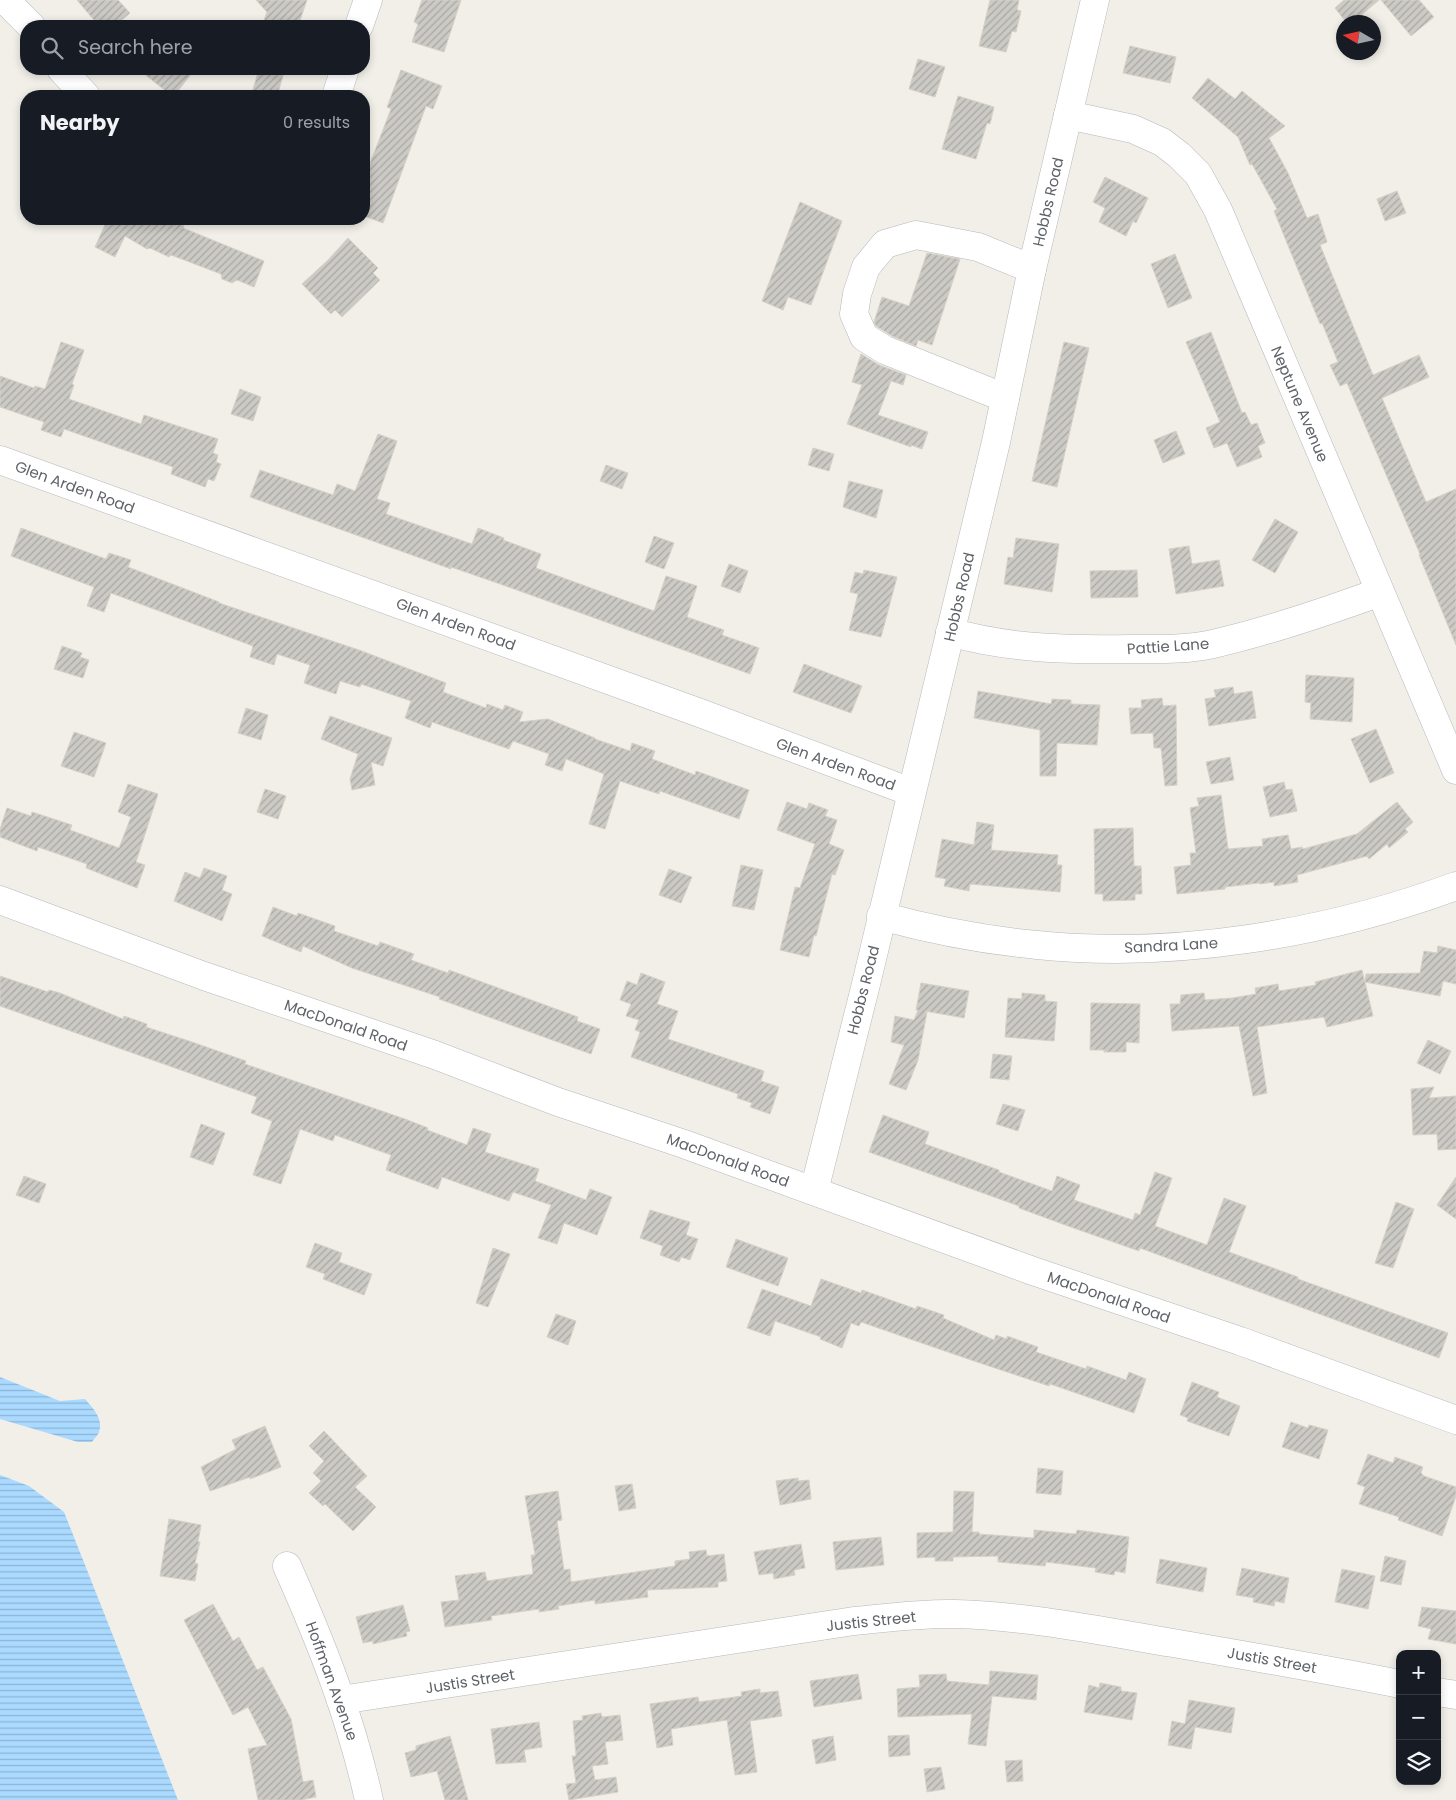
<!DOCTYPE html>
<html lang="en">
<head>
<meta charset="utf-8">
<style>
	:root { --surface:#171b24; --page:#20242c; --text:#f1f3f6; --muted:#9ea1a6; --line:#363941 }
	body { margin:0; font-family:Poppins,sans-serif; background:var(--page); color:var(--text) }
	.controls { position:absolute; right:15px; bottom:15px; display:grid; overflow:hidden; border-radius:10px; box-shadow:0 2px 8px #0003 }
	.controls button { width:45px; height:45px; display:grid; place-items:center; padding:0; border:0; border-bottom:1px solid var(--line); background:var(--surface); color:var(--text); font:25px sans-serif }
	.compass { position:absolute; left:1336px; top:15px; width:45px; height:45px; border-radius:50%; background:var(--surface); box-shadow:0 2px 8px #0003; rotate:279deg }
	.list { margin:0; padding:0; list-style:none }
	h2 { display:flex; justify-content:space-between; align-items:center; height:65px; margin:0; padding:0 20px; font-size:21px }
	h2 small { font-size:16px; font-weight:400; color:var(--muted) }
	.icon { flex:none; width:28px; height:28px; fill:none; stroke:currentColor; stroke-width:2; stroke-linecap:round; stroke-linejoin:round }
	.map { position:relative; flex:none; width:1456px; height:1800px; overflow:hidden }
	.search { position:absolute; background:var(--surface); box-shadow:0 2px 8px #0003; left:20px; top:20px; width:350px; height:55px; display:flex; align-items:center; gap:12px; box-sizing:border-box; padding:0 18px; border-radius:20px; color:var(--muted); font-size:19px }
	.panel { position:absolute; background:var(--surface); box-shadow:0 2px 8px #0003; left:20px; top:90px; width:350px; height:135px; border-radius:20px }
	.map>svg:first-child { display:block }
	.water { fill:url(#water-rules) }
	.building { fill:url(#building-hatch); stroke:#d6d1c6 }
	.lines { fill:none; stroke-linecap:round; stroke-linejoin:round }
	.minor-casing { stroke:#b5b8bc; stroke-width:29 }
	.minor { stroke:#fff; stroke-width:28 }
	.labels { text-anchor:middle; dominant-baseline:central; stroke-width:4.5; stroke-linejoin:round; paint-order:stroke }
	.street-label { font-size:15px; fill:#5f6368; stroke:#fff }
</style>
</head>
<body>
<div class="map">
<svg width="1456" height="1800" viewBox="0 0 1456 1800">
	<defs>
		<pattern id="water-rules" width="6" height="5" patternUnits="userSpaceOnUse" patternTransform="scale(1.25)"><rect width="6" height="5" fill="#aadaff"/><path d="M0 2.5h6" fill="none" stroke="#8eb4d2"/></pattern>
		<pattern id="building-hatch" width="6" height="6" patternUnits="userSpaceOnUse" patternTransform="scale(1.25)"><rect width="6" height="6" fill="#cccac5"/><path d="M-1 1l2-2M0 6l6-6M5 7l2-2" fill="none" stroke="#a9a8a4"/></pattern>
	</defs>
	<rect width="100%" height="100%" fill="#f1efe8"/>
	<g class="water">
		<path d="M0 1377 60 1401 85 1399C92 1407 104 1419 99 1432 98 1435 94 1439 92 1442H78L0 1419Z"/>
		<path d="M0 1475 29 1486 64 1512 178 1800H0Z"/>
	</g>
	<g class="building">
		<path d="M77 0H118L130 13 115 26H99Z"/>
		<path d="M256 0H307L298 26H262L267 12Z"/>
		<path d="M422 0H461L444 52 412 42 418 24 414 22Z"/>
		<path d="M990 0H1019L1017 10 1021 11 1016 32 1012 31 1006 52 979 46Z"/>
		<path d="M1344 0H1379L1353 22H1346L1335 8Z"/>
		<path d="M1381 0H1419L1434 17 1411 36Z"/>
		<path d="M1130 46 1176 57 1170 83 1123 73Z"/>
		<path d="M918 59 945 67 935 97 909 89Z"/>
		<path d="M138 69H195L174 96H172Z"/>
		<path d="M259 69H285L277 96H251Z"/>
		<path d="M401 70 442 86 433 109 426 106 383 223 364 216V179L391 109 387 107Z"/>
		<path d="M1208 78 1235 99 1242 91 1285 126 1269 138 1288 173 1307 218 1318 214 1327 242 1320 245 1373 375 1419 355 1429 377 1382 398 1426 502 1456 489V645L1419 555 1420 554 1347 383 1340 386 1330 365 1338 362 1322 323 1320 324 1274 211 1277 209 1252 164 1250 165 1238 137 1192 98Z"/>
		<path d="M958 96 994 107 990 124 987 123 976 159 942 149Z"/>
		<path d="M1105 177 1148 198 1136 223 1133 221 1126 236 1099 222 1105 208 1093 202Z"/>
		<path d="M1397 191 1406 213 1385 221 1377 199Z"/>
		<path d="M800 202 842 221 811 305 788 297 783 310 762 301Z"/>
		<path d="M94 219H169L184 226 183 228 264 261 254 287 237 280 232 283 222 279 221 274 171 255 169 257 150 248 147 249 125 236 115 257 95 247 105 225Z"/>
		<path d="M348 238 378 268 373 273 380 280 342 317 335 310 331 314 302 284 328 260Z"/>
		<path d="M927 253 960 259 932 345 918 340 916 346 892 336 876 326 874 322 882 297 909 306Z"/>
		<path d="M1175 254 1192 298 1168 308 1151 264Z"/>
		<path d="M1211 332 1242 413 1245 412 1251 425 1257 423 1265 443 1258 446 1262 457 1237 467 1227 443 1214 448 1206 428 1220 422 1186 342Z"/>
		<path d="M61 342 84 350 72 384 74 385 69 399 141 424 144 415 218 439 213 453 218 455 216 462 221 464 214 481 208 479 205 487 171 474 173 467 64 429 61 437 41 430 44 422 0 407V376L34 388 35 386 45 389Z"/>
		<path d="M1064 342 1089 348 1057 487 1032 481Z"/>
		<path d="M861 354 879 365 906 375 903 385 891 381 878 415 928 432 922 449 911 445V447L847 424 862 385 852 382Z"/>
		<path d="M240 389 261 397 253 421 231 414Z"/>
		<path d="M1176 431 1185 454 1163 463 1154 440Z"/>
		<path d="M378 434 397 441 377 499 390 503 386 514 472 544 478 528 504 538 503 540 541 554 536 568 654 611 666 576 697 586 687 617 724 630 722 635 759 648 750 674 503 585 451 567V569L250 497 260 470 333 495 337 484 355 491Z"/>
		<path d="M813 448 834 454 829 471 808 465Z"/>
		<path d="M606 465 628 473 622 489 600 481Z"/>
		<path d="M849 481 883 490 876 518 843 507Z"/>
		<path d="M1275 519 1298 532 1275 573 1252 560Z"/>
		<path d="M21 528 106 559 109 553 131 560 128 567 219 602V603L359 650 446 683 443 692 486 708 487 704 503 710 505 705 523 712 519 722 548 719 595 738V739L630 751 632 743 655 751 652 759 695 775 696 771 749 790 739 819 660 791 659 794 620 781 605 829 589 824 604 774 566 759 562 771 545 765 549 754 513 741 509 749 432 722 430 728 405 718 411 701 361 684 360 687 340 681 336 694 304 683 310 665 277 654 274 665 250 657 253 646 111 593 104 612 87 606 94 587 11 556Z"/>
		<path d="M654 536 674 543 664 569 645 562Z"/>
		<path d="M1016 538 1059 544 1052 592 1004 584 1008 557 1013 558Z"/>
		<path d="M1189 546 1192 564 1219 560 1224 586 1176 594 1169 549Z"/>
		<path d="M729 564 748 571 740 593 721 586Z"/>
		<path d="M864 570 897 577 881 637 849 630 858 594 850 592 855 572 863 574Z"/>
		<path d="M1137 570 1138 597 1091 598 1090 571Z"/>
		<path d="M62 646 82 653 80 657 89 660 83 678 54 669Z"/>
		<path d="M804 664 862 686 851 713 793 692Z"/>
		<path d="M1306 675 1354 678 1352 722 1310 719 1311 703 1305 702Z"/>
		<path d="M1233 687 1234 694 1252 691 1256 718 1209 726 1205 699 1216 697 1214 690Z"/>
		<path d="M978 691 1051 704 1052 699 1071 700V704L1100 705 1097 745 1057 743 1056 776H1040V730L974 718Z"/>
		<path d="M1162 698 1163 706 1176 705 1177 785 1165 786 1161 748H1154L1153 733 1131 734 1129 708H1142L1141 700Z"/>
		<path d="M246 708 268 715 261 740 238 733Z"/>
		<path d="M330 716 392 738 383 766 371 762 375 785 352 790 350 779 358 754 321 739Z"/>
		<path d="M1376 729 1394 773 1370 783 1351 739Z"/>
		<path d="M74 732 106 743 94 777 61 766Z"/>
		<path d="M1230 757 1234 780 1211 784 1206 762Z"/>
		<path d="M1284 782 1286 790 1292 789 1297 811 1270 817 1263 787Z"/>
		<path d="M128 784 158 794 136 862 145 865 137 888 86 868 87 864 38 847 37 851 0 837V829L7 808 31 816 32 812 72 825 70 830 119 848 131 817 118 812Z"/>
		<path d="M265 789 286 796 278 819 257 812Z"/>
		<path d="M1221 795 1228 849 1263 846 1262 839 1288 835 1291 849 1302 847 1303 849 1357 834 1397 802 1413 822 1405 829 1408 832 1389 848 1387 844 1369 859 1367 856 1297 875 1298 882 1274 886V882L1260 884 1259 883 1225 887V889L1177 894 1174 867 1191 865 1190 853H1196L1190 808 1199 806 1197 798Z"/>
		<path d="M787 802 807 809 809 803 828 810 825 816 837 820 829 844 844 850 835 875 832 874 816 936 814 935 809 957 780 950 795 887 800 888 815 844 777 830Z"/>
		<path d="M977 822 994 825 991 850 1058 855 1057 865H1062L1060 892 970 884 969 891 944 886 946 879 935 877 942 839 974 845Z"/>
		<path d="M1133 828 1134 866H1141L1142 894H1135V900L1103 901V894H1095L1094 829Z"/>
		<path d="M741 865 763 870 754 910 732 906Z"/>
		<path d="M204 868 227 876 222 890 232 894 222 921 174 901 185 872 200 878Z"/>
		<path d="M669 869 692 877 681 903 659 895Z"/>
		<path d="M273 907 297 916 298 913 335 926 334 931 378 946 380 942 414 954 411 960 448 973 449 970 578 1017 577 1021 600 1029 591 1054 439 999 440 997 352 968 303 946 301 952 262 936Z"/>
		<path d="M1438 946 1456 950V984L1443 981 1440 996 1365 982 1366 974 1420 973 1424 951 1437 953Z"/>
		<path d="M1362 970 1373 1016 1327 1027 1324 1017 1257 1027 1267 1093 1253 1096 1239 1026 1172 1031 1170 1004H1180L1181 995 1204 993 1205 1000 1232 998 1256 994 1255 988 1278 984 1279 991 1316 985 1315 982Z"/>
		<path d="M641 973 665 982 657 1004 678 1011 668 1039 764 1071 761 1081 779 1087 770 1114 750 1107 752 1103 737 1098 738 1094 631 1057 640 1032 635 1030 639 1020 626 1016 631 1004 620 1000 627 981 637 985Z"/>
		<path d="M0 976 48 992 49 990 60 993 123 1019 124 1016 147 1024 146 1027 192 1042 246 1061 245 1064 405 1119 428 1128 427 1130 467 1145 473 1128 491 1134 485 1152 539 1169 535 1181 586 1200 590 1189 612 1197 597 1235 564 1223 557 1244 538 1238 551 1205 513 1192 509 1201 442 1177 438 1189 386 1170 391 1155 335 1135 333 1141 300 1129 281 1184 253 1175 272 1121 251 1113 257 1097 0 1006Z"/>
		<path d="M921 983 969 991 964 1018 925 1011 927 1012 918 1060 906 1090 889 1084 904 1045 891 1042 895 1016 914 1020 918 1010H916Z"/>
		<path d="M1022 993 1045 995V1001L1057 1002 1054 1041 1005 1037 1008 998 1022 999Z"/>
		<path d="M1091 1003 1140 1004 1139 1043 1126 1042V1052H1104V1050H1090Z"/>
		<path d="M1428 1040 1451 1051 1440 1074 1417 1063Z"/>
		<path d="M993 1054 1012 1056 1009 1080 990 1078Z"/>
		<path d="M1434 1087 1429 1098 1456 1096V1149L1438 1150 1437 1134 1413 1135 1411 1089Z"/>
		<path d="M1003 1104 1025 1110 1018 1131 996 1124Z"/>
		<path d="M883 1115 929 1132 925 1144 999 1170V1172L1052 1191 1057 1176 1080 1185 1074 1200 1133 1220 1135 1213 1140 1215 1155 1172 1172 1178 1155 1226 1207 1245 1224 1198 1246 1206 1229 1252 1298 1277V1279L1448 1333 1439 1358 1140 1248 1139 1251 1068 1226 1019 1208V1206L869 1152Z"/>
		<path d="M201 1124 225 1133 213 1165 190 1157Z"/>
		<path d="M24 1176 46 1184 39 1203 16 1195Z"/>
		<path d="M1456 1177V1219L1437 1205Z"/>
		<path d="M1396 1202 1414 1209 1393 1268 1375 1263Z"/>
		<path d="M650 1210 690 1222 686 1235 698 1239 690 1260 681 1257 679 1262 660 1255 663 1246 640 1238Z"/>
		<path d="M736 1239 788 1258 778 1286 726 1267Z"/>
		<path d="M315 1243 342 1253 339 1262 372 1274 364 1295 323 1279 325 1274 306 1267Z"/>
		<path d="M493 1248 510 1254 488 1307 476 1303Z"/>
		<path d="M821 1279 861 1293 862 1290 916 1309 917 1306 944 1315 943 1318 994 1340 996 1335 1007 1339V1336L1038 1347 1036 1352 1086 1369 1087 1366 1126 1380 1129 1372 1146 1379 1134 1413 1050 1384 1049 1386 968 1359 861 1322 859 1326 851 1323 842 1348 820 1339 821 1337 775 1321 770 1336 747 1328 762 1289 811 1306Z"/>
		<path d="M556 1314 576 1321 568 1345 547 1337Z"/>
		<path d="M1192 1382 1219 1392 1217 1397 1240 1406 1229 1436 1187 1421 1188 1418 1180 1415Z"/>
		<path d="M1291 1422 1308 1428 1309 1425 1328 1430 1319 1459 1282 1447Z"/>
		<path d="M265 1426 281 1467 250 1479V1477L210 1491 201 1467 236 1449 232 1440Z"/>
		<path d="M324 1431 367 1476 355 1487 376 1507 353 1531 325 1504 323 1506 309 1493 321 1481 313 1473 324 1461 309 1446Z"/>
		<path d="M1368 1454 1393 1463 1395 1457 1423 1467 1421 1473 1424 1476 1456 1487V1496L1442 1536 1398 1520 1399 1517 1359 1504 1365 1487 1357 1484Z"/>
		<path d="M1038 1468 1063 1471 1061 1495 1036 1493Z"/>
		<path d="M798 1478V1481L809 1480 811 1499 780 1505 776 1481Z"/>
		<path d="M632 1484 636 1508 619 1511 615 1486Z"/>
		<path d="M558 1491 562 1520 557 1521 564 1570 570 1569 571 1582 675 1566V1561L690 1559 689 1552 706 1550 707 1556 724 1554 727 1581 718 1582V1587L647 1590 648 1597 595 1604V1600L558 1606 559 1609 539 1612V1609L491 1616 492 1620 445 1627 441 1602 459 1600 455 1576 485 1572 487 1581 533 1574 531 1555H535L525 1496Z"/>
		<path d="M954 1491 974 1492 972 1532H979V1534L1034 1538V1530L1076 1534 1077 1530 1129 1537 1125 1573 1115 1571 1114 1575 1095 1572 1096 1568 1046 1562 1045 1566 998 1562V1556L953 1557V1561H935V1557L917 1558V1533L953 1532Z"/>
		<path d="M169 1519 201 1525 198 1542H200L195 1563 198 1564 195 1581 160 1576Z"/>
		<path d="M881 1537 884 1565 836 1570 833 1542Z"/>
		<path d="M801 1544 805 1568 794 1570 795 1575 774 1579 773 1573 759 1575 754 1552Z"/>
		<path d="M1385 1556 1406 1561 1401 1585 1380 1581Z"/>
		<path d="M1160 1559 1207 1568 1203 1592 1156 1583Z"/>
		<path d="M1242 1568 1289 1578 1284 1603 1275 1601 1274 1606 1253 1602 1254 1598 1236 1595Z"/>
		<path d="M1342 1569 1375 1576 1368 1609 1335 1602Z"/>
		<path d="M213 1604 233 1641 239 1637 257 1670 263 1667 291 1719 303 1782 313 1780 316 1797 301 1800H258L248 1749 267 1745 248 1707 233 1715 184 1620Z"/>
		<path d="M403 1605 410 1631 406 1632 407 1636 373 1644V1641L363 1643 356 1617Z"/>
		<path d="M1422 1607 1456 1611V1644L1428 1639 1431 1629 1418 1626Z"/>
		<path d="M990 1671 1038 1675 1036 1700 992 1696 986 1746 968 1744 972 1714 898 1717 897 1689 920 1687 919 1675 946 1674 947 1681 989 1685Z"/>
		<path d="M858 1674 862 1699 814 1707 810 1681Z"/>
		<path d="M1100 1683 1121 1687V1691L1137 1693 1132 1720 1084 1712 1089 1685 1099 1688Z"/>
		<path d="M760 1689V1693L778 1691 782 1716 750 1721 757 1772 735 1775 727 1720 671 1729 673 1745 657 1748 650 1704 698 1697 699 1702 742 1696 741 1692Z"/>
		<path d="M1189 1700 1235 1708 1231 1733 1195 1727 1191 1749 1168 1745 1172 1721 1185 1724Z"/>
		<path d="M601 1713 602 1717 620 1715 623 1740 605 1742 608 1764 592 1766 595 1780 616 1777 618 1792 569 1800 566 1784 576 1783 572 1756H576L573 1721 583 1720 582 1716Z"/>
		<path d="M539 1722 542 1747 524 1750 526 1762 496 1764 491 1729Z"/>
		<path d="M909 1735 910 1755 889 1757 888 1736Z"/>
		<path d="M450 1736 468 1800H445L437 1771 411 1777 405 1753 416 1750V1746Z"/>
		<path d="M833 1736 836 1760 816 1764 812 1740Z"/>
		<path d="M1022 1760 1023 1781 1007 1782 1005 1761Z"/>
		<path d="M941 1767 945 1789 927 1792 924 1769Z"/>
	</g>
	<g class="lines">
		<g class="minor-casing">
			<g id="minor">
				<path d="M5 0 31 26"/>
				<path d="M359 26 368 0"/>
				<path d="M61 69 86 96"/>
				<path d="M336 96 345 69"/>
				<path d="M1068 115 1133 129 1162 142 1179 155 1198 174 1218 210 1456 770"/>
				<path d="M1005 398 885 350 864 337 854 314 857 294 866 267 885 244 916 235 978 247 1032 269"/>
				<path d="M0 460 700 713 911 792"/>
				<path d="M950 632C1009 649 1069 650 1130 649 1158 649 1186 650 1213 644 1270 631 1325 612 1380 592"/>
				<path d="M0 900 204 976 435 1055 558 1102 684 1144 1033 1271 1240 1341 1456 1420"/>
				<path d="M881 916C932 930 984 940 1037 945 1176 959 1325 934 1456 886"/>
				<path d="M814 1191 866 984 996 442 1032 269 1095 0"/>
				<path d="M287 1566C321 1642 351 1718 369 1800"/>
				<path d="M1437 1692 1456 1695"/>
				<path d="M341 1700 854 1621C887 1618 921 1613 955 1614 1028 1616 1101 1631 1173 1643 1249 1656 1324 1669 1400 1684"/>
			</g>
		</g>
		<use href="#minor" class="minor"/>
	</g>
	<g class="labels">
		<g class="street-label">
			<text transform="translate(1048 202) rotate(-77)">Hobbs Road</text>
			<text transform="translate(1300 404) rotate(67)">Neptune Avenue</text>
			<text transform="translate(75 487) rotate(20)">Glen Arden Road</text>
			<text transform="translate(959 597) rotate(-77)">Hobbs Road</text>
			<text transform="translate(456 624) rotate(20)">Glen Arden Road</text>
			<text transform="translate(1168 646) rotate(-4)">Pattie Lane</text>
			<text transform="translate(836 764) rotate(20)">Glen Arden Road</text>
			<text transform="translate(1171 945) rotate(-3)">Sandra Lane</text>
			<text transform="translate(863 990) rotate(-76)">Hobbs Road</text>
			<text transform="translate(346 1025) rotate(19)">MacDonald Road</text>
			<text transform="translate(728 1160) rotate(20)">MacDonald Road</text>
			<text transform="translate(1109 1297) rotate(19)">MacDonald Road</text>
			<text transform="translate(871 1621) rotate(-6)">Justis Street</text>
			<text transform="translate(1272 1660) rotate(10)">Justis Street</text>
			<text transform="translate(332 1681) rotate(70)">Hoffman Avenue</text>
			<text transform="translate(470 1681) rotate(-9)">Justis Street</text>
		</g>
	</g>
</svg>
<div class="controls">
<button>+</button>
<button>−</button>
<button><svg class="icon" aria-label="layers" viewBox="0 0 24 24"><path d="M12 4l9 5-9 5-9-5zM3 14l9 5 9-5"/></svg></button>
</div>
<svg class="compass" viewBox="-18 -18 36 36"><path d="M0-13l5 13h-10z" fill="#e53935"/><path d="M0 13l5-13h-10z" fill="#9ea1a6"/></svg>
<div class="search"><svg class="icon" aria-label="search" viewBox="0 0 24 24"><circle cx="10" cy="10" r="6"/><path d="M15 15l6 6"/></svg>Search here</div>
<section class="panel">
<h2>Nearby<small>0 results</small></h2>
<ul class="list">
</ul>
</section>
</div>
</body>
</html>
